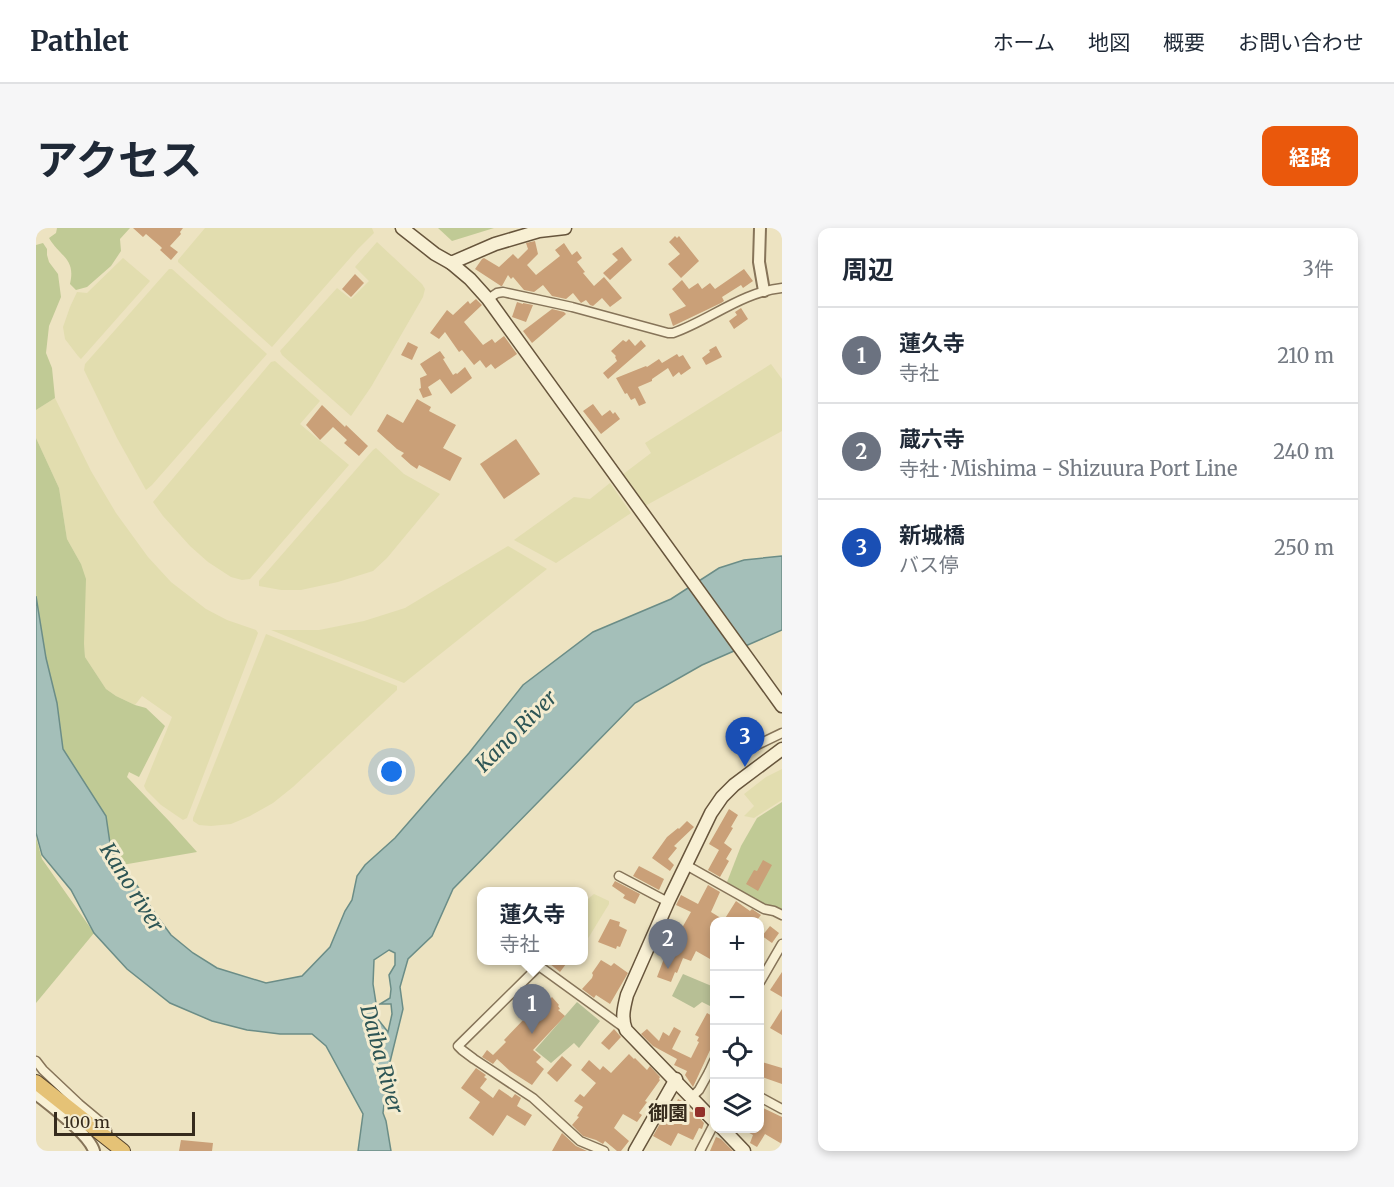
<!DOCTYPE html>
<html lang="ja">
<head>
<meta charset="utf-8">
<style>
	:root { --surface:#fff; --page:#f6f6f7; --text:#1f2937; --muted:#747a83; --line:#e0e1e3; --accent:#ea580c }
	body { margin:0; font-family:Merriweather,"Noto Sans JP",serif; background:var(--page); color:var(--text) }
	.controls { position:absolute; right:18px; bottom:18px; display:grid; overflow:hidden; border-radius:12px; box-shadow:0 3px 9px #0003 }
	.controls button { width:54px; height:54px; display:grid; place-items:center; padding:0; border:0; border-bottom:2px solid var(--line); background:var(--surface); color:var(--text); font:30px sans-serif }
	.scale { position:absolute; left:18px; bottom:15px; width:141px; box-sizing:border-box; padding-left:6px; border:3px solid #362b1d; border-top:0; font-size:16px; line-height:21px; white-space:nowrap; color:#362b1d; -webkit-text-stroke:4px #f4ecd0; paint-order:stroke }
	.you { position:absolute; left:356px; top:544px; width:21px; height:21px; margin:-15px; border:4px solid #fff; border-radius:50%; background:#1a73e8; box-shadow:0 0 0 9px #1a73e833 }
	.badge { display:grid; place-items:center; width:39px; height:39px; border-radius:50%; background:var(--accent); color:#fff; font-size:20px; font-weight:700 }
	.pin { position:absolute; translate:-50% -50px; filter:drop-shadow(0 2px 3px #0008) }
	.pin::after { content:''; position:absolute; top:32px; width:21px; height:18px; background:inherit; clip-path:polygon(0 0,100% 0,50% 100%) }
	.popup { position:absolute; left:441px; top:659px; width:111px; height:78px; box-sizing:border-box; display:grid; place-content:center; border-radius:12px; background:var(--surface); filter:drop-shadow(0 2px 4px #0005); font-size:20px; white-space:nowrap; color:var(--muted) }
	.popup b { font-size:22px; color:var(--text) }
	.popup::after { content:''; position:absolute; left:50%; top:100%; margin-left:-12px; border:12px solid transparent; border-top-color:var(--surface) }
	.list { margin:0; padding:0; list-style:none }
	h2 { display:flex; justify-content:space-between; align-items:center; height:78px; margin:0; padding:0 24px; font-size:26px }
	h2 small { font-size:20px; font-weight:400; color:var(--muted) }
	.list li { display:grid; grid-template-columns:39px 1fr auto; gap:18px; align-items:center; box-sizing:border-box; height:96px; padding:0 24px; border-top:2px solid var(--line) }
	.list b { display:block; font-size:22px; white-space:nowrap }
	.list p { margin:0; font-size:20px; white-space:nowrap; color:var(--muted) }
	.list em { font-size:20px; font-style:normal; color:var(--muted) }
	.icon { flex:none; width:33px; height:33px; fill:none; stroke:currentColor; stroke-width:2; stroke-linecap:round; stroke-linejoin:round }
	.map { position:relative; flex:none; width:746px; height:923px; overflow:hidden; border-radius:12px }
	header { display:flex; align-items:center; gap:36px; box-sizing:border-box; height:84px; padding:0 30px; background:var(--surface); border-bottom:2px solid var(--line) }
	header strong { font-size:28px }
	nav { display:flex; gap:33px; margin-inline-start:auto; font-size:21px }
	.intro { display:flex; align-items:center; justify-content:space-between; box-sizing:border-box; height:144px; padding:0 36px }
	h1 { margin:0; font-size:42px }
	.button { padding:15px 27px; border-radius:12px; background:var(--accent); color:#fff; font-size:21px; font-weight:700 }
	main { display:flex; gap:36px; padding:0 36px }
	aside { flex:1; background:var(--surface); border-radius:12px; box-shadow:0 3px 9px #0003 }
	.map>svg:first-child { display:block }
	.farmland { fill:#e2ddaf }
	.green { fill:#c0ca95 }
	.cemetery { fill:#b7bf95 }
	.water { fill:#a4bfb9; stroke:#6b8d87; stroke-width:1.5; fill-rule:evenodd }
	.building { fill:#caa078 }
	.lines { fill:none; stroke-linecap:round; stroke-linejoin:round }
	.minor-casing { stroke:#867459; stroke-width:11 }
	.tertiary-casing { stroke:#867459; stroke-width:14 }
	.secondary-casing { stroke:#67553c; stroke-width:15 }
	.trunk-casing { stroke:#53422d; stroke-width:16 }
	.minor { stroke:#f8f0d4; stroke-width:8 }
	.tertiary { stroke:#f8f0d4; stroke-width:10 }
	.secondary { stroke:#f8f0d4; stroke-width:12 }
	.trunk { stroke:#e5c276; stroke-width:14 }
	.poi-dot { fill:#93312b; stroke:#f4ecd0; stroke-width:2 }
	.labels { text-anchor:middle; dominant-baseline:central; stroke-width:6; stroke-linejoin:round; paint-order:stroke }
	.poi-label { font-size:20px; font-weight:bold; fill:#362b1d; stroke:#f4ecd0; text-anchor:end }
	.water-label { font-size:21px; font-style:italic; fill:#2d5555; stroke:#f4ecd0 }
</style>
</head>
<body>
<header>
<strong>Pathlet</strong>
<nav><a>ホーム</a><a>地図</a><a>概要</a><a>お問い合わせ</a></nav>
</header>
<div class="intro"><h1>アクセス</h1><a class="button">経路</a></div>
<main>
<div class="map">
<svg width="746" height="923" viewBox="0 0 746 923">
	<rect width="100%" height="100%" fill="#ede3c1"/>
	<g class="farmland">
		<path d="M169 0H336L338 5 322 21 236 119 142 34V32Z"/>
		<path d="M341 14 386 56 389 61 387 69 335 159 315 188 246 127 244 123 301 60 315 71 333 53 319 39Z"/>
		<path d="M87 30 114 53 45 131 42 128 29 111 27 99 34 79 41 64 51 65Z"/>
		<path d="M133 41H136L231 126 116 257 110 262 81 210 48 142 49 136Z"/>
		<path d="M239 133 284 173 264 196 313 237 214 351 206 352 195 349 172 334 154 318 127 288 117 274 235 134Z"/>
		<path d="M735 136 746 151V203L609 278 586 247 615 225 609 215Z"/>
		<path d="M19 170 55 243 80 285 112 329 135 354 170 381 191 392 220 402 222 405 151 590 147 592 125 577 110 562 108 558 136 489 106 468 99 477 80 468 70 461 49 429 48 415 45 336 31 311 23 260 0 210V182Z"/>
		<path d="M340 220 368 246 404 266 351 330 337 343 302 354 265 362H245L223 358V353L337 222Z"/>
		<path d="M574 255 595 285 520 335 478 312 538 269 554 271Z"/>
		<path d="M472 318 511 341 368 455 235 402H283L328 393 369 380Z"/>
		<path d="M230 406 361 458V462L257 559 237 575 214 588 195 596 175 598 163 597 157 593V590Z"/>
		<path d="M746 541V572L718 590 708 588 718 578 708 566 730 549Z"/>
		<path d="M558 666 573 673V676L548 717 547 675Z"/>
	</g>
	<g class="green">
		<path d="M21 0H94L84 11 85 23 75 38 51 59 40 62 34 56C40 30 24 29 13 10L20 5Z"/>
		<path d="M402 0H458L416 13Z"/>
		<path d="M7 15 11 21V27L13 34 22 46 25 69 13 98 10 125 16 140 19 170 0 182V17Z"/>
		<path d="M0 210 23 260 31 311 45 336 50 351 48 415 49 429 70 461 80 468 99 477 110 480 129 498 103 549 93 544 91 549 134 594 161 624 86 637 75 622 69 588 27 521 21 475 10 430 0 368Z"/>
		<path d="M746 574V683H738L691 654 705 618 721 590Z"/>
		<path d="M0 609 6 631 58 705 0 775Z"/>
	</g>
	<g class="cemetery">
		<path d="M647 746 678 759V780L666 774 658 780 636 768Z"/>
		<path d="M541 774 564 793 543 820 538 815 515 835 499 822Z"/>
	</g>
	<path class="water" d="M746 328V402L666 437 599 475 417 661 396 708 372 731 364 759 367 781 353 838 347 885 350 893 355 923H322L327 886 290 818 276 806H244L211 802 176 793 134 775 91 741 58 705 35 662 6 627 0 605V368L10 430 21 475 27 521 70 588 75 622 102 659 118 684 135 707 157 725 181 740 230 755 266 748 294 719 309 683 316 672 321 648 329 637 359 610 433 525 487 457 557 404 635 371 683 340 708 332ZM353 722 359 725V737L353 747 355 761 354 770 344 776H355L356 786 352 804 337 785 340 775 337 756 338 732Z"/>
	<g class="building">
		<path d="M97 0H147L144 4 145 6 134 18 142 24 135 32 124 22 126 20 124 18 110 6 107 9Z"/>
		<path d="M639 8 641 10 643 8 663 33 645 50 632 36 644 26 633 14Z"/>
		<path d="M499 13 502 26 491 37 500 47 524 28 519 22 528 15 536 27 541 23 546 30 541 34 549 44 547 45 558 58 568 49 586 70 574 79 566 70 557 78 554 77 550 72 545 75 537 65 530 71 516 68 507 57 498 64 488 62 477 49 475 51 472 47 466 58H465L439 41 446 31 448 30 463 39 477 26 482 31 492 21 490 15Z"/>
		<path d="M586 19 596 32 574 52 567 45 582 32 576 26Z"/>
		<path d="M708 41 717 53 707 60 705 57 686 69 688 73 685 75 637 98 633 86 650 78 636 61 646 52 653 61 662 55 666 61 674 55 679 61Z"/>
		<path d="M319 46 328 55 315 69 306 61Z"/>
		<path d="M440 71 446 77 428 94 447 117 456 111 459 115 468 108 481 126 459 141 455 136 450 140 444 132 438 137 426 122 423 124 409 104 403 111 394 105 411 82 417 87 432 73 434 76Z"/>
		<path d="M481 74 487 76V75L497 77 490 94 476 89Z"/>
		<path d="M705 80 712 91 698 101 693 93 701 87 699 84Z"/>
		<path d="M516 81 528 84 530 86 496 115 487 103Z"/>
		<path d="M593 111 599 118 605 112 610 118 572 151 567 145 581 133 579 129 580 128 575 123 587 112 590 114Z"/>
		<path d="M372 114 382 119 376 132 365 127Z"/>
		<path d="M680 118 686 129 670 137 666 130 674 124 673 122Z"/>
		<path d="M404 123 409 130 407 131 417 147 420 145 421 146 429 139 436 150 415 166 404 151 392 159 396 167 387 170 383 161 385 160 384 150 391 147 384 136Z"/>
		<path d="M641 126 643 129 647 127 655 140 645 147 643 144 637 149 632 140 616 151V153L602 159 610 175 603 178 599 170 595 172 591 165 589 166 580 150 610 138 611 139 623 131 626 135Z"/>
		<path d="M381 171 395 179 393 183 420 197 407 220 426 230 414 253 383 237 381 241 375 237 365 228 368 225 361 221 341 203 351 186 367 195Z"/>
		<path d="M557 176 566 188 574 182 577 186 579 184 584 191 565 206 547 183Z"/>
		<path d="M286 177 309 199 310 197 332 218 323 228 308 215 311 212 297 199 284 212 270 197Z"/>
		<path d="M480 211 504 246 468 271 444 236Z"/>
		<path d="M693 581 702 587 695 599 697 600 688 615 696 621 690 631 693 633 684 649 672 642 683 622 673 616Z"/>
		<path d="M651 593 658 599 638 618 641 620 632 631 638 637 634 643 616 630 631 609 642 600 643 601Z"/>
		<path d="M727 632 736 637 722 663 710 656 718 642 721 643Z"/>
		<path d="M603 638 628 651 623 662 597 648Z"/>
		<path d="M579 653 604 666 599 676 587 670 589 667 576 658Z"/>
		<path d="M672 657 684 664 675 684 688 692 700 673 714 683 716 681 725 687 720 693H678V723L674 731 660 723 655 733 647 730 641 745 639 744 635 754 621 749 629 728 636 731 645 709 642 707 655 684 640 677 645 667 662 676Z"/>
		<path d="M574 691 584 694 583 698 591 702 584 719 581 718 580 721 562 714Z"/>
		<path d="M734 698 743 705 736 715 726 708Z"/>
		<path d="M509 732H533L524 744Z"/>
		<path d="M565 732 575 738 578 735 592 745 574 776 560 767 558 770 546 761 556 750 557 747 556 745Z"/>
		<path d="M746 744V769L734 762Z"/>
		<path d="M516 769 523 777 522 778 524 781 522 782 529 788 497 822 505 829 500 834 508 841 496 857 474 843 461 831 457 836 446 829 451 822 457 827 470 814 468 812 491 788 493 791 513 770 514 771Z"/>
		<path d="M746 781V807L734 800Z"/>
		<path d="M671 785 678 789V822L675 820 657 859 649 847 651 843 638 837 641 831 617 818 605 806 611 801 623 813 627 804 633 808 638 799 645 803 636 821 655 830 663 814 661 813 663 809 659 807Z"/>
		<path d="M578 801 585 809 573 822 565 815Z"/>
		<path d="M593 826 598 831 599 830 611 842 614 838 624 849 623 851 624 852 609 873 611 874 603 885 606 887 601 894 587 886 578 900 593 913 585 923H581L569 913 567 916 560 912 547 908 536 897 543 889 541 888 547 879 538 873 544 866 548 869 560 855 545 842 553 832 564 842 567 838 575 845Z"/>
		<path d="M526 828 536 837 521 854 511 845Z"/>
		<path d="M723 833 746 840V856L723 848Z"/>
		<path d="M440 840 450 847 448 849 451 851 444 860 457 870 463 861 476 870 479 866 485 870 481 878 496 887 489 898 471 887 457 908 433 890 444 874 425 860Z"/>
		<path d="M642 871 648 874 654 880 652 883 659 885 668 895 666 901 663 900 657 912 642 905 635 918 617 908 626 892 631 894 632 893Z"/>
		<path d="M723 878 746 889V916L729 906 721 919 714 915 717 907 704 900H723Z"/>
		<path d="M526 905 540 918 551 923H516Z"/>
		<path d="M680 909 685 911 697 923H674Z"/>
		<path d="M145 912 177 915 176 923H143Z"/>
	</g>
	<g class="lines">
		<g class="minor-casing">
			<g id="minor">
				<path d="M452 71 461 65 467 64 536 79 632 105H637C674 92 706 64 746 60"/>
				<path d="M719 518 746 505"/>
				<path d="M650 637 728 681 738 683 746 687"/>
				<path d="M583 648 632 674"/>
				<path d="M724 754 746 716"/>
				<path d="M0 833 7 842 43 876 67 896 71 903 70 909"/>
				<path d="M673 844 678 833"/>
				<path d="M656 869 663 862 673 844 678 847"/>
				<path d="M724 869 746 881"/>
				<path d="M568 923 544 913 497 870 438 831 426 822 422 818 503 738 590 801"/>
				<path d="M664 923 678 896"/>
			</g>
		</g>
		<g class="tertiary-casing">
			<g id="tertiary">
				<path d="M724 0 723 34 728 63"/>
				<path d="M0 866C15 878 53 906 58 923"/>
			</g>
		</g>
		<g class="secondary-casing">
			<g id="secondary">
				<path d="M366 0 399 26 415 35 459 16 503 3 529 0"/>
				<path d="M415 35 434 51 452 71 746 478"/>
				<path d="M678 893 590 802C585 790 588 779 591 767L632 674 675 585 686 569 698 557 746 521"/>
				<path d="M686 900 708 923"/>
				<path d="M599 923 640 851"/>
			</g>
		</g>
		<g class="trunk-casing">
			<path id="trunk" d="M0 854 87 923"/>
		</g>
		<use href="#minor" class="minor"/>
		<use href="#tertiary" class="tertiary"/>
		<use href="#secondary" class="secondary"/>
		<use href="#trunk" class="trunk"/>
	</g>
	<rect class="poi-dot" x="658" y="878" width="12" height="12" rx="3"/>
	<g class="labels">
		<g class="poi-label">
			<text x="652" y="884">御園</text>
		</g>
		<g class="water-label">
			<text transform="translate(480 503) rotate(-45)">Kano River</text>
			<text transform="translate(96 659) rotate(58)">Kano river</text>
			<text transform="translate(346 831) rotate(75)">Daiba River</text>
		</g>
	</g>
</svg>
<div class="controls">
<button>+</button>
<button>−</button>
<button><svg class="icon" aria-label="locate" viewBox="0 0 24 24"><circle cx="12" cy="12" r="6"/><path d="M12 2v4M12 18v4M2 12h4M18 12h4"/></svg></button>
<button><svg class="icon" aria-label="layers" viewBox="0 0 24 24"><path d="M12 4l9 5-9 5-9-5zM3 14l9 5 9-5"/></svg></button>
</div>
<div class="scale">100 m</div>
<div class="you"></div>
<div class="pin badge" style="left:496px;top:806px;background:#6b7280">1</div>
<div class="popup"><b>蓮久寺</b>寺社</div>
<div class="pin badge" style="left:632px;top:741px;background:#6b7280">2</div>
<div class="pin badge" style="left:709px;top:539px;background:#1a4fb4">3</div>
</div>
<aside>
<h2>周辺<small>3件</small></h2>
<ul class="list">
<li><span class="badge" style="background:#6b7280">1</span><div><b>蓮久寺</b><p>寺社</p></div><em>210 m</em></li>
<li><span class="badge" style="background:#6b7280">2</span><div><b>蔵六寺</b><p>寺社 · Mishima - Shizuura Port Line</p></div><em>240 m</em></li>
<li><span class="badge" style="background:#1a4fb4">3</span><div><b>新城橋</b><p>バス停</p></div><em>250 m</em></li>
</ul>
</aside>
</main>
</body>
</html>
